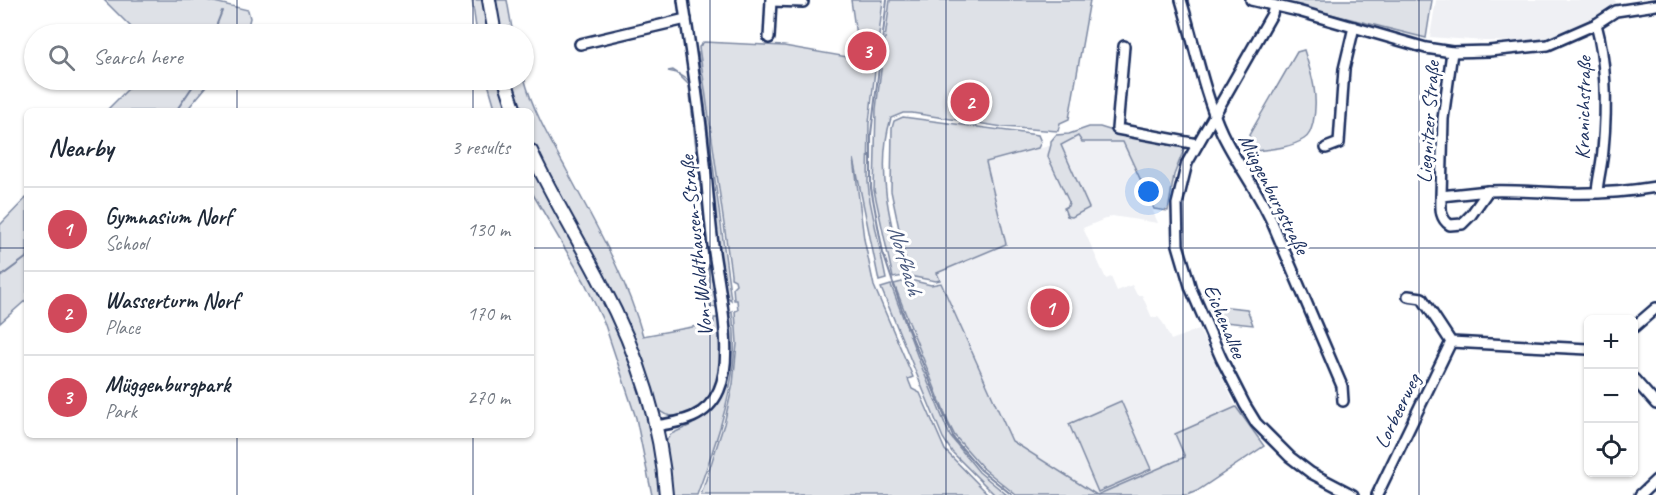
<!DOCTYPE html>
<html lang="en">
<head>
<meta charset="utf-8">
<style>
	:root { --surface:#fff; --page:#f6f6f7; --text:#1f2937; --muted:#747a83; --line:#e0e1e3; --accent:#d1495b }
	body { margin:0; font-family:Caveat,sans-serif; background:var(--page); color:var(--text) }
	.controls { position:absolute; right:18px; bottom:18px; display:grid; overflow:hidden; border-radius:9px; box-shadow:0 2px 4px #0004 }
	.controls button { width:54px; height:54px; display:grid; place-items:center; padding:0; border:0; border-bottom:2px solid var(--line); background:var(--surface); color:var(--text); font:30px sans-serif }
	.you { position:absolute; left:1149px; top:192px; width:21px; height:21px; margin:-15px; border:4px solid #fff; border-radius:50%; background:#1a73e8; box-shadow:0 0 0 9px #1a73e833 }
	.badge { display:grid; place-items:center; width:39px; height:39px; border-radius:50%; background:var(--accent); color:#fff; font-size:20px; font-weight:700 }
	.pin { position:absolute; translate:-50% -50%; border:3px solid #fff; box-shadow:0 2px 6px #0006 }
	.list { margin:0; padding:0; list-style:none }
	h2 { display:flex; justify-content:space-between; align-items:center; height:78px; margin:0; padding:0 24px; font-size:26px }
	h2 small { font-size:20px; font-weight:400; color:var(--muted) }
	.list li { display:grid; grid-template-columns:39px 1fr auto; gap:18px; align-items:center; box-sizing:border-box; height:84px; padding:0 24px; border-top:2px solid var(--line) }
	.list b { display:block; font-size:22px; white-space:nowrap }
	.list p { margin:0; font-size:20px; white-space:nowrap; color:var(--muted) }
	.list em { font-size:20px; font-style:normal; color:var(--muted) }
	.icon { flex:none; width:33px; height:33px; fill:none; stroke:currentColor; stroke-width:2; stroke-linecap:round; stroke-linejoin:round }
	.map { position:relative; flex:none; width:1656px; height:495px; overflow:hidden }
	.search { position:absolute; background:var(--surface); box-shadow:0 2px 4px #0004; left:24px; top:24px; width:510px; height:66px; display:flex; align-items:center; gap:15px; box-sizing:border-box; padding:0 21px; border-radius:33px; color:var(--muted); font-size:22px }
	.panel { position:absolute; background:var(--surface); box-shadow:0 2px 4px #0004; left:24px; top:108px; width:510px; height:330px; border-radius:9px }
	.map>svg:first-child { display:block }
	.built { fill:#eff0f4 }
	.green { fill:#dee1e7; stroke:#7c88a2; stroke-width:1.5 }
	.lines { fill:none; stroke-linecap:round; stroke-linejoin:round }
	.stream { stroke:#77839f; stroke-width:2 }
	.minor-casing { stroke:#1b2f5e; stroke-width:14 }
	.secondary-casing { stroke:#1b2f5e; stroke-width:16 }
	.minor { stroke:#fff; stroke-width:9 }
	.secondary { stroke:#fff; stroke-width:12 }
	.grid { fill:none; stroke:#1b2f5e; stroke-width:1.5; stroke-opacity:0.55 }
	.labels { text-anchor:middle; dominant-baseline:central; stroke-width:6; stroke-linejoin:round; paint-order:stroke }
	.street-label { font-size:21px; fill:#1b2f5e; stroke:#fff }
	.water-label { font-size:22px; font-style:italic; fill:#49597e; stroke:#fff }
</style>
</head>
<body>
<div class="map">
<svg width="1656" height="495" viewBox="0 0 1656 495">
	<rect width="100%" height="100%" fill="#fff"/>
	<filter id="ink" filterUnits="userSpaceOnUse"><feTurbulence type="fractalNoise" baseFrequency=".0167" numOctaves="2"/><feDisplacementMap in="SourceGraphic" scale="12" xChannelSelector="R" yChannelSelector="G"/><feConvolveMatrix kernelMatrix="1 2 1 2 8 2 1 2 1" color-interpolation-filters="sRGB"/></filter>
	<g filter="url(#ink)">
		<g class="built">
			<path d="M1436 0H1615L1617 6 1556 37 1526 42 1485 41 1430 37Z"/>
			<path d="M1077 134 1123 142 1158 223 1112 216 1083 228 1106 279 1111 277 1117 291 1132 285 1137 295H1142L1152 318 1158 317 1163 323 1171 340 1199 329 1236 407 1176 434 1185 457 1097 495 1012 441 937 273 1006 244 986 162 1053 145Z"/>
		</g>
		<g class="green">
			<path d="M104 0H206L248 10 250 18 246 34H138Z"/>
			<path d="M472 0H485L491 34H477Z"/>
			<path d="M493 0H507L513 34H499Z"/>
			<path d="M851 0H883L869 123 868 182 870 201 886 279 879 281 854 159 864 239 874 286 913 377 908 379 912 389 920 393 945 450 989 495H701L724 424 733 384 737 344 735 311 738 310 737 300H734L733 287 736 284 735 280 731 278V274L699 47 704 42 784 46 847 57 857 43Z"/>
			<path d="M890 0H1090L1069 119 1060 123 1058 131 1003 127 912 113H903L891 118C875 169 891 226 904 276L893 278 874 190 876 109Z"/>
			<path d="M1275 0H1432L1426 38Z"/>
			<path d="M1304 50C1312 75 1319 97 1313 123 1311 130 1310 135 1304 139 1290 148 1272 149 1255 151L1249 135 1297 52Z"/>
			<path d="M698 53 702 82 731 300 724 294 721 280 694 54Z"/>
			<path d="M673 70 691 82 717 307H709L704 275 709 266 689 85 677 73 668 71Z"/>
			<path d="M524 77C532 109 550 140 566 169 595 224 626 276 643 336L714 323V318H719C722 349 727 411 682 416 673 417 663 416 657 408L531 141V111H520L510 80H524Z"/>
			<path d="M137 80H212L186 111H106Z"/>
			<path d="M487 80H501L511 111H496Z"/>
			<path d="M903 117 1038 135 1041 142 1038 148 986 162 1006 244 937 273 940 280 936 281 909 276 891 191 892 128 894 121Z"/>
			<path d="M1089 127H1100L1116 132 1186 144 1174 175 1168 211 1154 209 1123 142H1082L1078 136 1061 145 1089 208 1072 217 1067 216 1064 208 1068 206 1069 202 1048 157C1048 151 1052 148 1051 141L1056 135 1069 134Z"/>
			<path d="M531 161C560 215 593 270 617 327 640 380 654 439 662 495H652L636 418 605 325 584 281 531 191Z"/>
			<path d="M27 197V299L0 323V225Z"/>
			<path d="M910 280 931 285 941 283 1012 441 1097 495H1016L983 468 955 436 948 422 894 284Z"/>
			<path d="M891 285 920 363 950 436 979 472 1007 495H995L952 452 943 438 881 288Z"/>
			<path d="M1209 305 1247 309 1253 325 1215 321Z"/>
			<path d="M732 311C734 327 735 343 734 358 730 405 713 451 697 495H670L665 442 671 434 691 425 704 416 718 400 727 316Z"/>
			<path d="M1121 401 1151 469 1098 492 1069 424Z"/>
			<path d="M1236 407 1264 446 1197 491 1187 495H1097L1185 457 1175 434Z"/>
		</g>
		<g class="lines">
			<g class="stream">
				<path d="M887 0 871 134V188L883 253 908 328 954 439 981 470 1012 495"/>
				<path d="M213 34 222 11"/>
				<path d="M176 111 197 80"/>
				<path d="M0 277 27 257"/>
			</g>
			<g class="minor-casing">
				<g id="minor">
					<path d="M1181 0C1194 42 1204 94 1222 133 1237 164 1258 191 1272 222L1342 386 1343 401"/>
					<path d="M1251 0 1298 11 1426 48 1452 52 1489 51 1548 45 1596 24 1616 11 1656 5"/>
					<path d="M771 1 803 2"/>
					<path d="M1274 6 1272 14 1187 163 1177 204 1178 245 1191 289 1221 358 1245 405 1256 423 1290 457 1311 473 1353 495"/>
					<path d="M1596 24C1607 65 1607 108 1603 150 1602 165 1598 178 1597 192"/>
					<path d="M769 38 771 0"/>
					<path d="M580 44 686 19"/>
					<path d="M1124 46 1117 129 1197 144"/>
					<path d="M1326 148 1339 143 1344 69 1354 27"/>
					<path d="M1488 191C1513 190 1538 192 1563 193 1594 194 1626 192 1656 187"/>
					<path d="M1441 196 1488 191 1471 215 1462 224 1450 225C1439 218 1441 207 1441 196L1443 119 1452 52"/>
					<path d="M1408 296 1422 298 1451 342 1588 349"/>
					<path d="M1634 327 1656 308"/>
					<path d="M1634 379 1656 404"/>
					<path d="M655 426C682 422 707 418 719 390 735 355 718 284 713 245 709 212 707 179 703 145 698 97 690 48 683 0"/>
					<path d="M1377 495 1451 342"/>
					<path d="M1640 495 1656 480"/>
				</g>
			</g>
			<g class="secondary-casing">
				<g id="secondary">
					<path d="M489 0 495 34"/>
					<path d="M505 80 515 111"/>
					<path d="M531 151C552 197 579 240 602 285 636 349 661 422 666 495"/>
				</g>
			</g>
			<use href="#minor" class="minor"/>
			<use href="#secondary" class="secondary"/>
		</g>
	</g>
	<path class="grid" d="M237 0V34M473 0V34M710 0V495M946 0V495M1183 0V495M1419 0V495M237 80V111M473 80V111M0 248H27M531 248H1656M237 435V495M473 435V495"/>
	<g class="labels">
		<g class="street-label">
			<text transform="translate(1583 108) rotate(-89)">Kranichstraße</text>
			<text transform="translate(1428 122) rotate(-86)">Liegnitzer Straße</text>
			<text transform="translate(1274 194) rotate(63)">Müggenburgstraße</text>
			<text transform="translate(696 246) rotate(-96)">Von-Waldthausen-Straße</text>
			<text transform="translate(1225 321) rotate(67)">Eichenallee</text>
			<text transform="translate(1397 411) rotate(-64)">Lorbeerweg</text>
		</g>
		<g class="water-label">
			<text transform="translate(905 260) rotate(73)">Norfbach</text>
		</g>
	</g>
</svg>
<div class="controls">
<button>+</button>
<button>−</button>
<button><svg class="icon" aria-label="locate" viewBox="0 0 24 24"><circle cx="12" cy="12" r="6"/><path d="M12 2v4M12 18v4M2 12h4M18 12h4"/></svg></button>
</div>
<div class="you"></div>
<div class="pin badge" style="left:1050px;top:308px">1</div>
<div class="pin badge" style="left:970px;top:102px">2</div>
<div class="pin badge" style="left:867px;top:51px">3</div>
<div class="search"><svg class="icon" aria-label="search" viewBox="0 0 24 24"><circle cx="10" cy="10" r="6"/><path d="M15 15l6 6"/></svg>Search here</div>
<section class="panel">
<h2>Nearby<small>3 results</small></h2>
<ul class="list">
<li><span class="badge">1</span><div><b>Gymnasium Norf</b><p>School</p></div><em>130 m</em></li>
<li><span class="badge">2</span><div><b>Wasserturm Norf</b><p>Place</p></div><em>170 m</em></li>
<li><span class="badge">3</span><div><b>Müggenburgpark</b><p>Park</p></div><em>270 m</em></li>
</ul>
</section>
</div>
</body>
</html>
